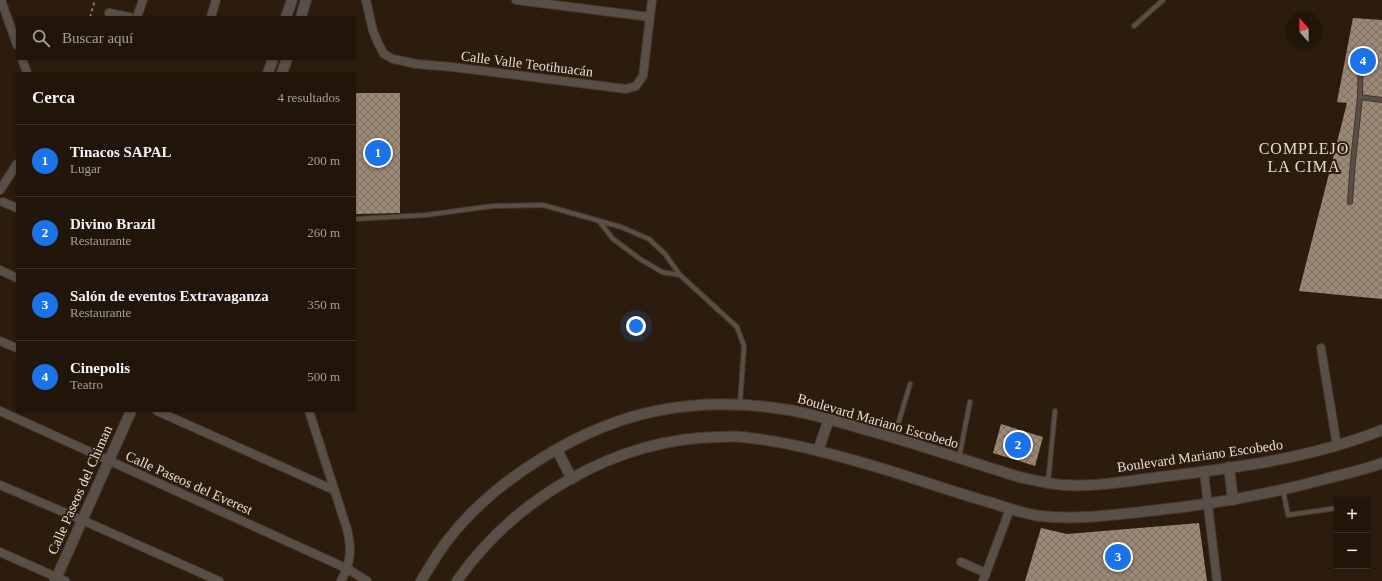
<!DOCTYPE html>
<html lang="es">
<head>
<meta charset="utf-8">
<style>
	:root { --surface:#21150a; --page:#291e13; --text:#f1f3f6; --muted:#a29f9c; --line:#3e342b; --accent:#1a73e8 }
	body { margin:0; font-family:"Times New Roman",serif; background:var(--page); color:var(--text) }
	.controls { position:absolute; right:12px; bottom:12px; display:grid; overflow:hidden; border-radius:0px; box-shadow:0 1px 3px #0004 }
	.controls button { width:36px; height:36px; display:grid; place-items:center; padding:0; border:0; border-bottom:1px solid var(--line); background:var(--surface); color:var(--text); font:20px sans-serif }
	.compass { position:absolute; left:1286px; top:12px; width:36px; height:36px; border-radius:50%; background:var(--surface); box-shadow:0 1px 3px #0004; rotate:339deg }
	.you { position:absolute; left:636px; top:326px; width:14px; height:14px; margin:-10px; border:3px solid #fff; border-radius:50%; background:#1a73e8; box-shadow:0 0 0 6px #1a73e833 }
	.badge { display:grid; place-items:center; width:26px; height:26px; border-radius:50%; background:var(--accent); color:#fff; font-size:13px; font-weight:700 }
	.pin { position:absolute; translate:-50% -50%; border:2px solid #fff; box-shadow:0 1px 4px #0006 }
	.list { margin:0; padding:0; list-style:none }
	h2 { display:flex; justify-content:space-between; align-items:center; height:52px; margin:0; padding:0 16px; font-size:17px }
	h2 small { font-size:13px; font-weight:400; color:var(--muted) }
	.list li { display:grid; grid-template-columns:26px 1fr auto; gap:12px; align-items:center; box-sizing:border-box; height:72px; padding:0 16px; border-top:1px solid var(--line) }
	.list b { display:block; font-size:15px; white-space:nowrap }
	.list p { margin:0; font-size:13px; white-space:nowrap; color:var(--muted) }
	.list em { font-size:13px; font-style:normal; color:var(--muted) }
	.icon { flex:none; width:22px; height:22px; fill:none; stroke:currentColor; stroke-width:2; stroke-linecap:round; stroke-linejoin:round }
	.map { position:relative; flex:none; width:1382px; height:581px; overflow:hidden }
	.search { position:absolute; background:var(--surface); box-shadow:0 1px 3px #0004; left:16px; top:16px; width:340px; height:44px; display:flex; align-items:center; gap:10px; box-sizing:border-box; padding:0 14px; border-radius:0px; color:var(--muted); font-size:15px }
	.panel { position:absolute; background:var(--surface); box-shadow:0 1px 3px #0004; left:16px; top:72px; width:340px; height:340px; border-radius:0px }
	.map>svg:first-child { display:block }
	.building { fill:url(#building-cross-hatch) }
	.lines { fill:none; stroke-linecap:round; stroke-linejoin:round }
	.service-casing { stroke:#463729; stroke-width:6 }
	.minor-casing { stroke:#463729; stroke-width:10 }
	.tertiary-casing { stroke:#463729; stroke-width:12 }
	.path { stroke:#84766a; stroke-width:2; stroke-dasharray:3 3; stroke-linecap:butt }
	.service { stroke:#574f48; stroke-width:4 }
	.minor { stroke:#574f48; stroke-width:8 }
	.tertiary { stroke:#574f48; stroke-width:10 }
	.labels { text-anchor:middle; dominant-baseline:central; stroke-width:4; stroke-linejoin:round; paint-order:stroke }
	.street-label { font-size:14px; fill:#e7dcd2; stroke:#2c1c0d }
	.quarter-label { font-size:16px; letter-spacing:1px; fill:#e7dcd2; stroke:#2c1c0d }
</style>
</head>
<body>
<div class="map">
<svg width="1382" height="581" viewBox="0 0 1382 581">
	<defs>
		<pattern id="building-cross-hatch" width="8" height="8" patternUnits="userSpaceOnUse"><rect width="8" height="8" fill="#9c8876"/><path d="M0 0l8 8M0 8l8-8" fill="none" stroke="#7e7063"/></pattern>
	</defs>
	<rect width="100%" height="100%" fill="#2c1c0d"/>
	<g class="building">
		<path d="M1353 18 1382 20V299L1299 291 1347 103 1337 102Z"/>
		<path d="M355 93H400V213L355 214Z"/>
		<path d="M1001 424 1043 437 1035 466 993 453Z"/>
		<path d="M1199 523 1207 581H1025L1041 528 1067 534Z"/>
	</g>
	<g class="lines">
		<g class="service-casing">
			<g id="service">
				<path d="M1134 26 1163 0"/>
				<path d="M1360 97 1382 100"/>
				<path d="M1350 202 1353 161 1360 97 1361 49"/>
				<path d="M355 219 426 215 493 206 543 205 621 227 649 239 665 254 680 275 737 327 744 346 740 404"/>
				<path d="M599 221 613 239 640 259 662 272 680 275"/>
				<path d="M894 438 910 384"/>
				<path d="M959 458 970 402"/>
				<path d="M1048 483 1055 411"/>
				<path d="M1283 490 1288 515 1337 508"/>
			</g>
		</g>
		<g class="minor-casing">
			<g id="minor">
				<path d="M1 0 17 45"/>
				<path d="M366 0 373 31 379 45 384 54 393 59 417 64 452 67 626 89 636 86 643 76 652 0"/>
				<path d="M516 0 650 17"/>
				<path d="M109 13 129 17"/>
				<path d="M137 17 143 0"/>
				<path d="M211 17 216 0"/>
				<path d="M22 59 27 73"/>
				<path d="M0 190 17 164"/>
				<path d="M3 202 17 208"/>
				<path d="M0 270 17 278"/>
				<path d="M0 341 17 348"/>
				<path d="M1321 348 1337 446"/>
				<path d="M0 411 348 569 367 581"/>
				<path d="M157 411 334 490"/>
				<path d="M309 411 347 529C352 549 351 563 341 581"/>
				<path d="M1204 472 1217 581"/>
				<path d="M0 485 82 520 219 581"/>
				<path d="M0 552 65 581"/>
				<path d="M961 562 986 573"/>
				<path d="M983 581 1010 509"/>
			</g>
		</g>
		<g class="tertiary-casing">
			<g id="tertiary">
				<path d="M286 17 292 0"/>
				<path d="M301 17 306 0"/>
				<path d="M268 73 273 59"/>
				<path d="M282 73 287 59"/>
				<path d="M557 450 572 479"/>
				<path d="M818 451 829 419"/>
				<path d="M1229 467 1233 500"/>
				<path d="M55 581 131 411"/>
				<path d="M421 581C429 568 437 554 447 541 494 479 584 424 661 410 704 402 747 403 789 410 818 415 846 424 874 432 923 446 971 462 1019 477 1034 480 1049 484 1064 485 1096 487 1129 481 1160 477 1235 468 1312 458 1382 430"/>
				<path d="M457 581C515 498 616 439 717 437 726 437 734 436 742 437 791 442 840 456 887 470 922 481 957 493 992 503 1007 508 1024 514 1040 516 1076 520 1113 515 1149 511 1209 505 1267 495 1325 479 1344 474 1364 470 1382 463"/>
			</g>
		</g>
		<path class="path" d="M90 17 95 0"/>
		<use href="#service" class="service"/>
		<use href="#minor" class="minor"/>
		<use href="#tertiary" class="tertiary"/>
	</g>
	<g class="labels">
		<g class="street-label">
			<text transform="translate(527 64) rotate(7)">Calle Valle Teotihuacán</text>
			<text transform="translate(878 421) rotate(16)">Boulevard Mariano Escobedo</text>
			<text transform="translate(1200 456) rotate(-8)">Boulevard Mariano Escobedo</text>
			<text transform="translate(189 483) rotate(24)">Calle Paseos del Everest</text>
			<text transform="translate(80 490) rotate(-66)">Calle Paseos del Chiman</text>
		</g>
		<g class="quarter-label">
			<text x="1304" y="148">COMPLEJO<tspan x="1304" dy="18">LA CIMA</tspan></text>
		</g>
	</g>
</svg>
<div class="controls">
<button>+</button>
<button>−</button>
</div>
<svg class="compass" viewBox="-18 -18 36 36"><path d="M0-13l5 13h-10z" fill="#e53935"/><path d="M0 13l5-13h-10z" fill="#a29f9c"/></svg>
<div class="you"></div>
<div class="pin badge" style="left:378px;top:153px">1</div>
<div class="pin badge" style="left:1018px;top:445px">2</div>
<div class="pin badge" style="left:1118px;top:557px">3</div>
<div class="pin badge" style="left:1363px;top:61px">4</div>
<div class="search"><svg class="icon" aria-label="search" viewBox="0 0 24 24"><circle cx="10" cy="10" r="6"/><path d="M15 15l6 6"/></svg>Buscar aquí</div>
<section class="panel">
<h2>Cerca<small>4 resultados</small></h2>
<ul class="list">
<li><span class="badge">1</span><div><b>Tinacos SAPAL</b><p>Lugar</p></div><em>200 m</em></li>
<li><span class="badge">2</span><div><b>Divino Brazil</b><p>Restaurante</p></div><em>260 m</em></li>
<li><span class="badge">3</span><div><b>Salón de eventos Extravaganza</b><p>Restaurante</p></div><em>350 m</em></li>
<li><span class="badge">4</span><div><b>Cinepolis</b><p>Teatro</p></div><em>500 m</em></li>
</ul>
</section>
</div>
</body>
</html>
